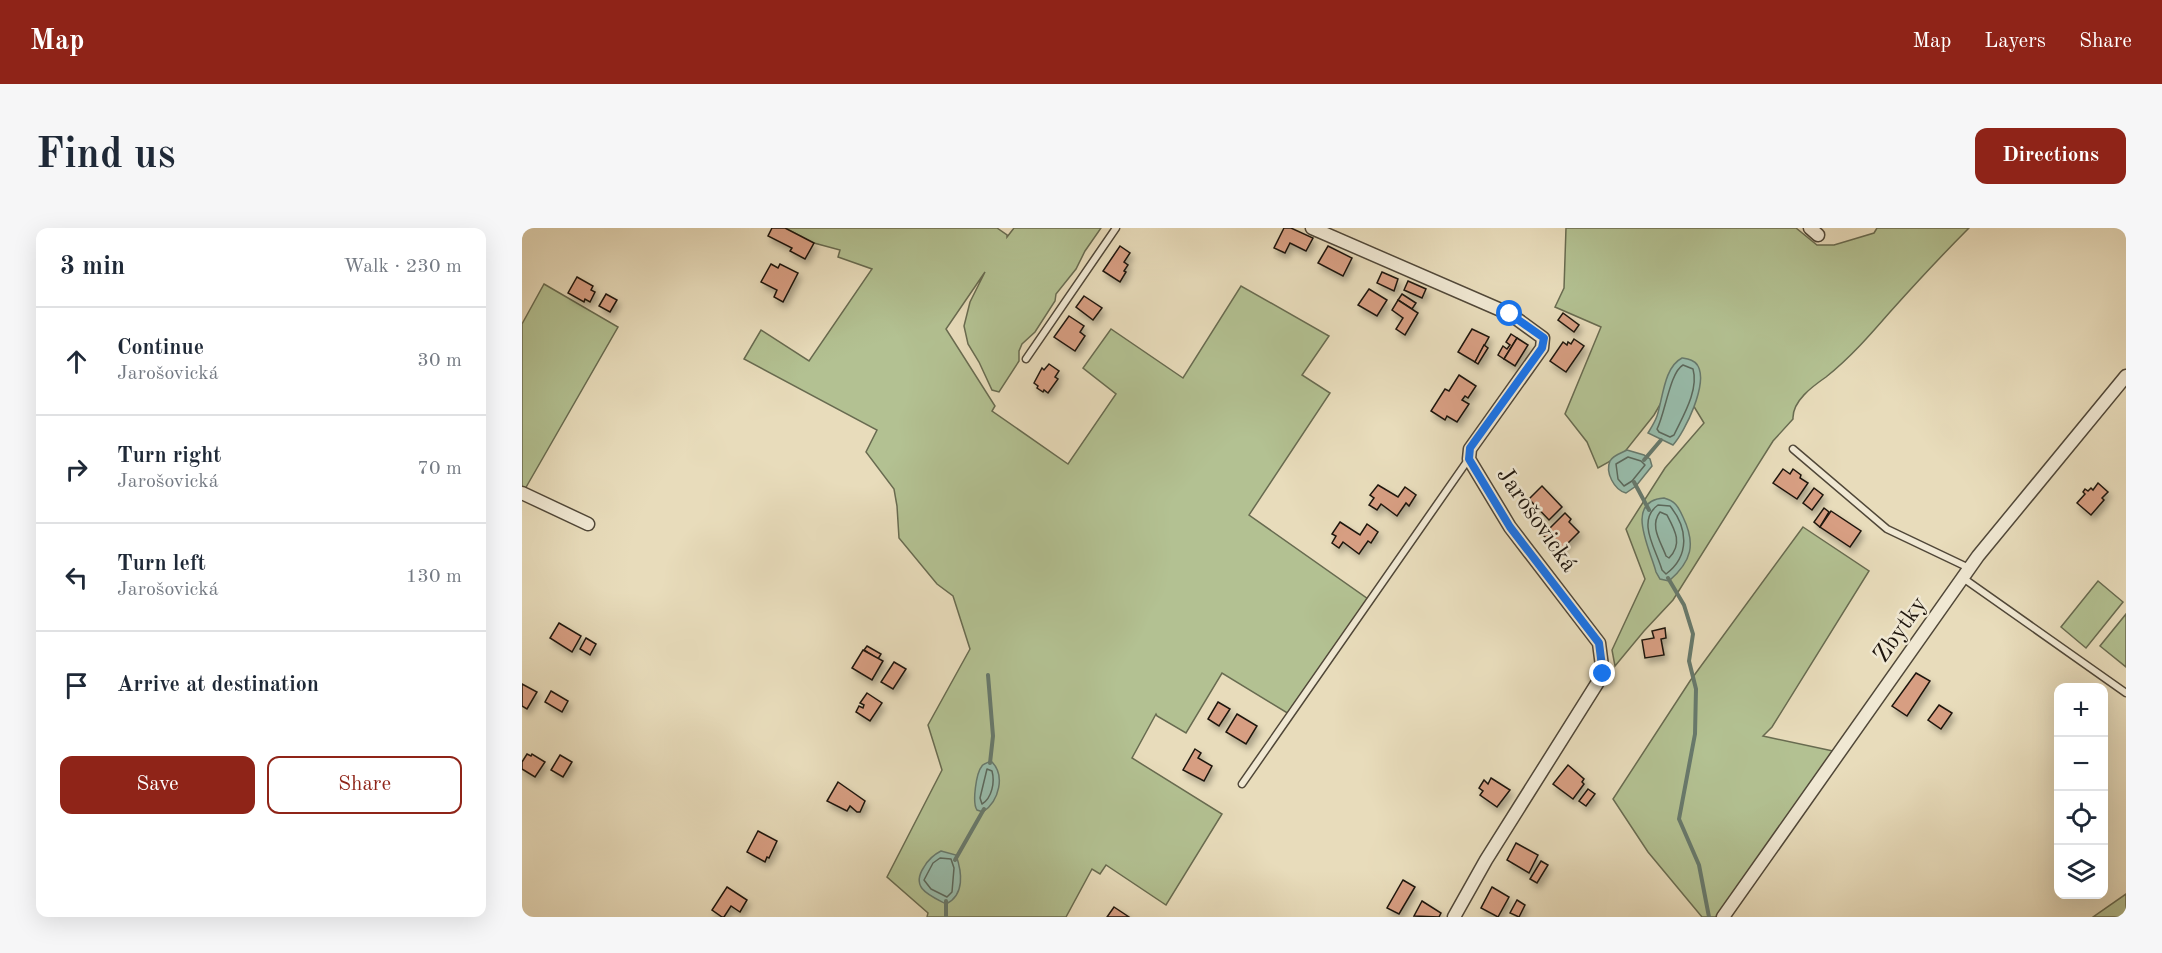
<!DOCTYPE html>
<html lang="en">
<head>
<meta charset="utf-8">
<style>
	:root { --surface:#fff; --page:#f6f6f7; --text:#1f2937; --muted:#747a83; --line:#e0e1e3; --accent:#8f2418 }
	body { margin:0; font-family:"Old Standard TT",serif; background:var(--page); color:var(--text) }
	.controls { position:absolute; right:18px; bottom:18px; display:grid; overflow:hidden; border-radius:12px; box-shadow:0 6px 24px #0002 }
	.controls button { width:54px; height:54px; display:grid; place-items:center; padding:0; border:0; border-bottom:2px solid var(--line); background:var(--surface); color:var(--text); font:30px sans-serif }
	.stop { position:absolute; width:18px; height:18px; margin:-14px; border:4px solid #1a73e8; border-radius:50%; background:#fff }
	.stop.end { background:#1a73e8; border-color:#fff; box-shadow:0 2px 6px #0008 }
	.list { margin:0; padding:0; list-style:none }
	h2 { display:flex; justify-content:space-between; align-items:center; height:78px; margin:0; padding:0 24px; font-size:26px }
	h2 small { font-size:20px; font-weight:400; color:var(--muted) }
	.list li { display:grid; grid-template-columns:39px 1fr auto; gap:18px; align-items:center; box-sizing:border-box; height:108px; padding:0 24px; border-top:2px solid var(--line) }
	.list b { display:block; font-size:22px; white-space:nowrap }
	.list p { margin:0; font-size:20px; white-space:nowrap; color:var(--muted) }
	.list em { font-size:20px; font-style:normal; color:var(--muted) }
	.actions { display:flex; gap:12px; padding:18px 24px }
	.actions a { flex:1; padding:14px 0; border:2px solid var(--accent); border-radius:12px; text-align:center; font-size:21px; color:var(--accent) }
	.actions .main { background:var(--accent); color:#fff }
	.icon { flex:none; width:33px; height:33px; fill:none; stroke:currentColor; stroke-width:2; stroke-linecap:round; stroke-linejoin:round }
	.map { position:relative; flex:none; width:1604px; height:689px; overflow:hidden; border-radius:12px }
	header { display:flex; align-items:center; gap:36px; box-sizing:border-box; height:84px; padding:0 30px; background:var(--accent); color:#fff }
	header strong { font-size:28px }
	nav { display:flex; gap:33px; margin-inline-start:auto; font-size:21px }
	.intro { display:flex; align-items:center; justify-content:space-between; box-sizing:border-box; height:144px; padding:0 36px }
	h1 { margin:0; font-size:42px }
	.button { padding:15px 27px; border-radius:12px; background:var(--accent); color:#fff; font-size:21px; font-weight:700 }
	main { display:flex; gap:36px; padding:0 36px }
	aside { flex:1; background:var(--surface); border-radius:12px; box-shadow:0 6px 24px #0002 }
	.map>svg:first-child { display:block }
	.green { fill:#b3c192; stroke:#686b50; stroke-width:1.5 }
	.water { fill:#98bcab; stroke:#67796c; stroke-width:1.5 }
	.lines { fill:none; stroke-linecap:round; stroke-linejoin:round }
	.shore { stroke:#5b685c; stroke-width:1.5 }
	.stream { stroke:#67796c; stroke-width:4 }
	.building { fill:#d79e82; stroke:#1e150d; stroke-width:1.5; filter:url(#shadow) }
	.lane-casing { stroke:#504738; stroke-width:9 }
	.street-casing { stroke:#504738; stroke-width:15 }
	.lane { stroke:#f0e8d3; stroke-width:6 }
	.street { stroke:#f0e8d3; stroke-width:12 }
	.route { stroke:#1a73e8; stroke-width:8 }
	.labels { text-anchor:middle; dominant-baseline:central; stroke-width:5; stroke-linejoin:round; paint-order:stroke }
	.street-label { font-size:24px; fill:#1e150d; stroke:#f0e8d3 }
</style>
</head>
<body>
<header>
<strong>Map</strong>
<nav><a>Map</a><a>Layers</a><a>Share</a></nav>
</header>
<div class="intro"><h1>Find us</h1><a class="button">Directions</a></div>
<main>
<aside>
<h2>3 min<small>Walk · 230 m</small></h2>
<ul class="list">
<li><svg class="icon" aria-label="ahead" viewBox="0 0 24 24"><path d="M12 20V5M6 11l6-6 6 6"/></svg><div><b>Continue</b><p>Jarošovická</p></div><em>30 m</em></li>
<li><svg class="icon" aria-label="right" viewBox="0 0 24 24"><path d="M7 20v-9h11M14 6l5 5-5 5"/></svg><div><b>Turn right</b><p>Jarošovická</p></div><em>70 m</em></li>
<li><svg class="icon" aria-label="left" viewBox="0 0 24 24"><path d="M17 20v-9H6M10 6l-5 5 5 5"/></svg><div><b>Turn left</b><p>Jarošovická</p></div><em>130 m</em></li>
<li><svg class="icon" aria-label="arrive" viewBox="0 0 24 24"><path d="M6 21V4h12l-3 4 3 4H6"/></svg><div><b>Arrive at destination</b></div></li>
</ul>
<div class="actions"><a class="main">Save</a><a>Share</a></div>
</aside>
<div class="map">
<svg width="1604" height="689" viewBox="0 0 1604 689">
	<defs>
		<filter id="shadow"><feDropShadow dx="3" dy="5" stdDeviation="3" flood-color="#0004"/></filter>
	</defs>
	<rect width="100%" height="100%" fill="#e8dcbb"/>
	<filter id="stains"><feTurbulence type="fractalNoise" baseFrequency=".00333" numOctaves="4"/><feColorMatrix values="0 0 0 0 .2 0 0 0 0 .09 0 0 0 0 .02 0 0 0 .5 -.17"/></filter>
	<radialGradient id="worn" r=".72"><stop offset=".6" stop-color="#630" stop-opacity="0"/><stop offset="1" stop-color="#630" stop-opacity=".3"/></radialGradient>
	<g class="green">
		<path d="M263 0H475L485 7V9L492 0H579L563 23 554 41 534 66 533 73 513 104 500 116 497 123V133L477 164 470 162 457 134 446 116 442 98 448 74 463 44 424 101 473 178 470 183 546 236 594 166 561 140 589 101 661 150 719 58 807 108 780 147 808 165 727 287 846 371 767 486 700 445 664 505 635 488 634 486 610 530 700 586 644 677 584 637 578 646 570 641 544 689H405L406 685 365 649 420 542 406 497 448 421 431 368 415 356 377 310 375 278 372 261 344 224 355 202 222 131 239 102 287 133 350 41 316 29 318 22 292 15Z"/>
		<path d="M1044 0H1274L1295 17H1312L1352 5 1355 0H1447C1420 27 1394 55 1368 84 1348 107 1328 130 1304 149 1291 158 1270 173 1271 191L1251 213 1151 372 1122 403 1093 438 1090 422 1123 351 1104 301 1143 240 1182 195 1154 149 1132 187 1101 226 1076 240 1065 214 1043 186 1079 99 1033 79 1042 60Z"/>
		<path d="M22 56 96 99 3 261 0 259V96Z"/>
		<path d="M1281 299 1347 343 1250 499 1241 508 1311 523 1194 689H1180L1126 624 1091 571 1168 453Z"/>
		<path d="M1576 353 1601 374 1564 420 1539 399Z"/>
		<path d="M1604 386V439L1578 418Z"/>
		<path d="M1604 666V689H1571Z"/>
	</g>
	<g class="water">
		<path d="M1160 130C1166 131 1173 132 1176 138 1186 156 1163 204 1151 217L1126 205C1129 200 1133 194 1135 188 1141 170 1142 139 1160 130Z"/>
		<path d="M1105 222 1122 227 1128 231 1130 238 1114 258 1104 265C1092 262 1083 244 1088 233 1091 227 1100 225 1105 222Z"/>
		<path d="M1142 270C1153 273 1156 278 1161 289 1174 316 1170 333 1147 353L1138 351 1134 344C1129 323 1101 273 1142 270Z"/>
		<path d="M469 533C484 547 477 573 461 584L455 582C450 575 454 545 460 538 461 536 467 534 469 533Z"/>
		<path d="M419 623 434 627C440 644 443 667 424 676 407 667 388 660 402 639 406 632 411 627 419 623Z"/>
	</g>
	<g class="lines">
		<g class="shore">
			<path d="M1161 137 1171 141C1177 162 1161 188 1152 207L1148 209 1137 204 1135 201C1143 186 1148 144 1161 137Z"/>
			<path d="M1106 229 1119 233 1123 237 1110 253 1102 258 1096 251 1094 236Z"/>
			<path d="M1136 277 1148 278C1166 300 1168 328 1144 346L1140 342C1134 321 1114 293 1136 277Z"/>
			<path d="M1138 284 1145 287C1153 302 1161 316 1147 330L1144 328C1139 314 1127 298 1138 284Z"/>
			<path d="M465 541 470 543C473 554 470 570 460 576L458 570Z"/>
			<path d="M418 630 429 631 432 640 430 664 425 669 409 661 402 652 411 635Z"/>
		</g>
		<g class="stream">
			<path d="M1122 232 1139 212"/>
			<path d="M1112 254 1127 282"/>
			<path d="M1146 350 1162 377 1171 406 1167 433 1174 461 1173 506 1157 591 1177 637 1187 689"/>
			<path d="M466 447 471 508 468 535"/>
			<path d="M433 632 462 581"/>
			<path d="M424 673V689"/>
		</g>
	</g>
	<g class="building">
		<path d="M250 0H263L292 15 283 31 268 23 270 20 246 8Z"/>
		<path d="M762 0H769L791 10 784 23 768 15 763 25 752 20Z"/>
		<path d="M598 18 608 25 602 34 606 37 602 43 604 44 598 54 581 43Z"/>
		<path d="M806 18 830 30 821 48 796 35Z"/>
		<path d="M249 36 256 40 258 36 276 45 261 74 252 69 255 62 239 54Z"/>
		<path d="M860 44 876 51 872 63 855 55Z"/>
		<path d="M55 49 71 58 69 62 73 64 68 74 63 71 62 74 46 65Z"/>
		<path d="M886 53 904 61 900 70 882 62Z"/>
		<path d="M847 61 865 72 855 88 836 77Z"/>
		<path d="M84 66 95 72 88 84 77 78Z"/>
		<path d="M880 66 894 75 890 81 876 72Z"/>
		<path d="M562 68 580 80 571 92 554 79Z"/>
		<path d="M876 72 896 85 883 107 874 101 881 90 870 82Z"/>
		<path d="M1041 85 1057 97 1052 104 1036 92Z"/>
		<path d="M547 88 562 98 558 104 563 108 553 123 532 109Z"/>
		<path d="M950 101 967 109 953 134 936 124Z"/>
		<path d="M989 106 995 110 982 131 976 127 981 118 985 121 988 117 984 114Z"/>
		<path d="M995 110 1006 117 993 138 982 131Z"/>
		<path d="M1052 111 1062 118 1044 144 1028 133 1041 114 1045 117 1046 114 1049 116Z"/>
		<path d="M962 117 966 120 956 136 953 134Z"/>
		<path d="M527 136 537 143 533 149 536 151 526 165 522 162 521 164 515 160 516 158 512 155 520 140 522 142Z"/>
		<path d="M937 147 954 158 946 170 943 168 940 172 947 176 935 194 925 188 923 192 909 183 923 161 927 163Z"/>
		<path d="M1261 241 1268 246 1271 241 1279 247 1278 250 1286 255 1275 271 1251 255Z"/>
		<path d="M1576 255 1586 264 1580 270 1582 272 1569 287 1555 275 1563 266 1561 264 1563 261 1566 263 1569 260 1571 262Z"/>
		<path d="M856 257 876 269 883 259 894 267 887 278 884 275 875 288 859 276 855 282 847 277 852 270 848 267Z"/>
		<path d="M1020 258 1040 279 1027 292 1007 271Z"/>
		<path d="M1292 260 1301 267 1290 282 1281 275Z"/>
		<path d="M1302 280 1307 284 1298 299 1292 294Z"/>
		<path d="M1309 283 1339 303 1328 319 1298 299Z"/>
		<path d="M1043 285 1049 291 1047 294 1057 304 1038 323 1021 307Z"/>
		<path d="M818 294 838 307 845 296 856 304 849 315 846 313 837 326 821 314 817 320 810 315 814 308 810 306Z"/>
		<path d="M37 395 59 408 50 424 28 410Z"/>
		<path d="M1143 400 1144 410 1139 411 1142 427 1123 430 1120 412 1132 410 1130 403Z"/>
		<path d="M64 410 74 416 68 427 58 421Z"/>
		<path d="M345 418 359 426 356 431 342 422Z"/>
		<path d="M341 422 361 433 350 452 330 440Z"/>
		<path d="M372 434 384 441 371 461 359 454Z"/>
		<path d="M1394 445 1408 453 1385 488 1370 478Z"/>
		<path d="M0 456 15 464 5 481 0 478Z"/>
		<path d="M29 463 46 473 40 484 23 474Z"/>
		<path d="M345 465 360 475 348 493 334 484 337 478 341 480 342 477 338 475Z"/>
		<path d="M696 474 708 481 697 498 686 491Z"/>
		<path d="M1417 477 1430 485 1419 501 1406 492Z"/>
		<path d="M715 486 735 498 724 516 704 504Z"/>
		<path d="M673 521 679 525 676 530 690 538 682 553 661 542Z"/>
		<path d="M5 526 9 528 10 526 23 534 13 549 0 541V534Z"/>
		<path d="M38 527 50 534 41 549 29 542Z"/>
		<path d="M1046 537 1062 551 1060 554 1062 556 1051 571 1031 556Z"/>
		<path d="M969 550 988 562 975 579 958 567 961 563 957 560 962 552 966 556Z"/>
		<path d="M316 554 343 573 338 584H335L328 578 325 583 305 573Z"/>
		<path d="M1066 561 1073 566 1064 578 1057 573Z"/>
		<path d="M236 603 255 613 247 630 245 629 243 634 225 624Z"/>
		<path d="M994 615 1016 627 1007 645 985 632Z"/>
		<path d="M1019 633 1026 637 1015 655 1008 651Z"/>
		<path d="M881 652 893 659 877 686 865 680Z"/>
		<path d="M205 659 225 672 218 684 209 678 202 689H200L190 682Z"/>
		<path d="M970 659 987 669 976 689 959 680Z"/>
		<path d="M995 672 1003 677 997 689 988 685Z"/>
		<path d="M900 673 919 685 917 689 892 688Z"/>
		<path d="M592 679 607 689H585Z"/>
	</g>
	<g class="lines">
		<g class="lane-casing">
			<g id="lane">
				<path d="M504 131 594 0"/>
				<path d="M1271 221 1365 301 1447 340"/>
				<path d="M1441 350 1604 465"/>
				<path d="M720 556 946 232"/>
			</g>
		</g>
		<g class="street-casing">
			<g id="street">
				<path d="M790 0 988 86 1021 110 1020 120 948 221 947 231 988 299 1077 415 1081 446 964 632 932 689"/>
				<path d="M1288 0 1296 7"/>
				<path d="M0 265 66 296"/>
				<path d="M1201 689 1456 328 1604 148"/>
			</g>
		</g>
		<use href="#lane" class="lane"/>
		<use href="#street" class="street"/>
	</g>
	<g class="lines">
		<path class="route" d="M988 86 1022 110 1020 120 948 220 947 231 988 299 1077 415 1081 446"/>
	</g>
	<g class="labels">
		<g class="street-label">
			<text transform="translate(1014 292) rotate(55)">Jarošovická</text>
			<text transform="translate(1379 402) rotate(-55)">Zbytky</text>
		</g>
	</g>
	<rect width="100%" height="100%" filter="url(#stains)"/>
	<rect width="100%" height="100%" fill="url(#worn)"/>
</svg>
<div class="controls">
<button>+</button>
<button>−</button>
<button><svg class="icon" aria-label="locate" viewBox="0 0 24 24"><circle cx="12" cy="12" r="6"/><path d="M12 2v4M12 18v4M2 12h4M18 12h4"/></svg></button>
<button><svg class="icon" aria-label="layers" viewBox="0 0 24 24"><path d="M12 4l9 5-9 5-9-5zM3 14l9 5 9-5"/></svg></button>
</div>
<div class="stop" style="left:988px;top:86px"></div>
<div class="stop end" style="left:1081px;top:446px"></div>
</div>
</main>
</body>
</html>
